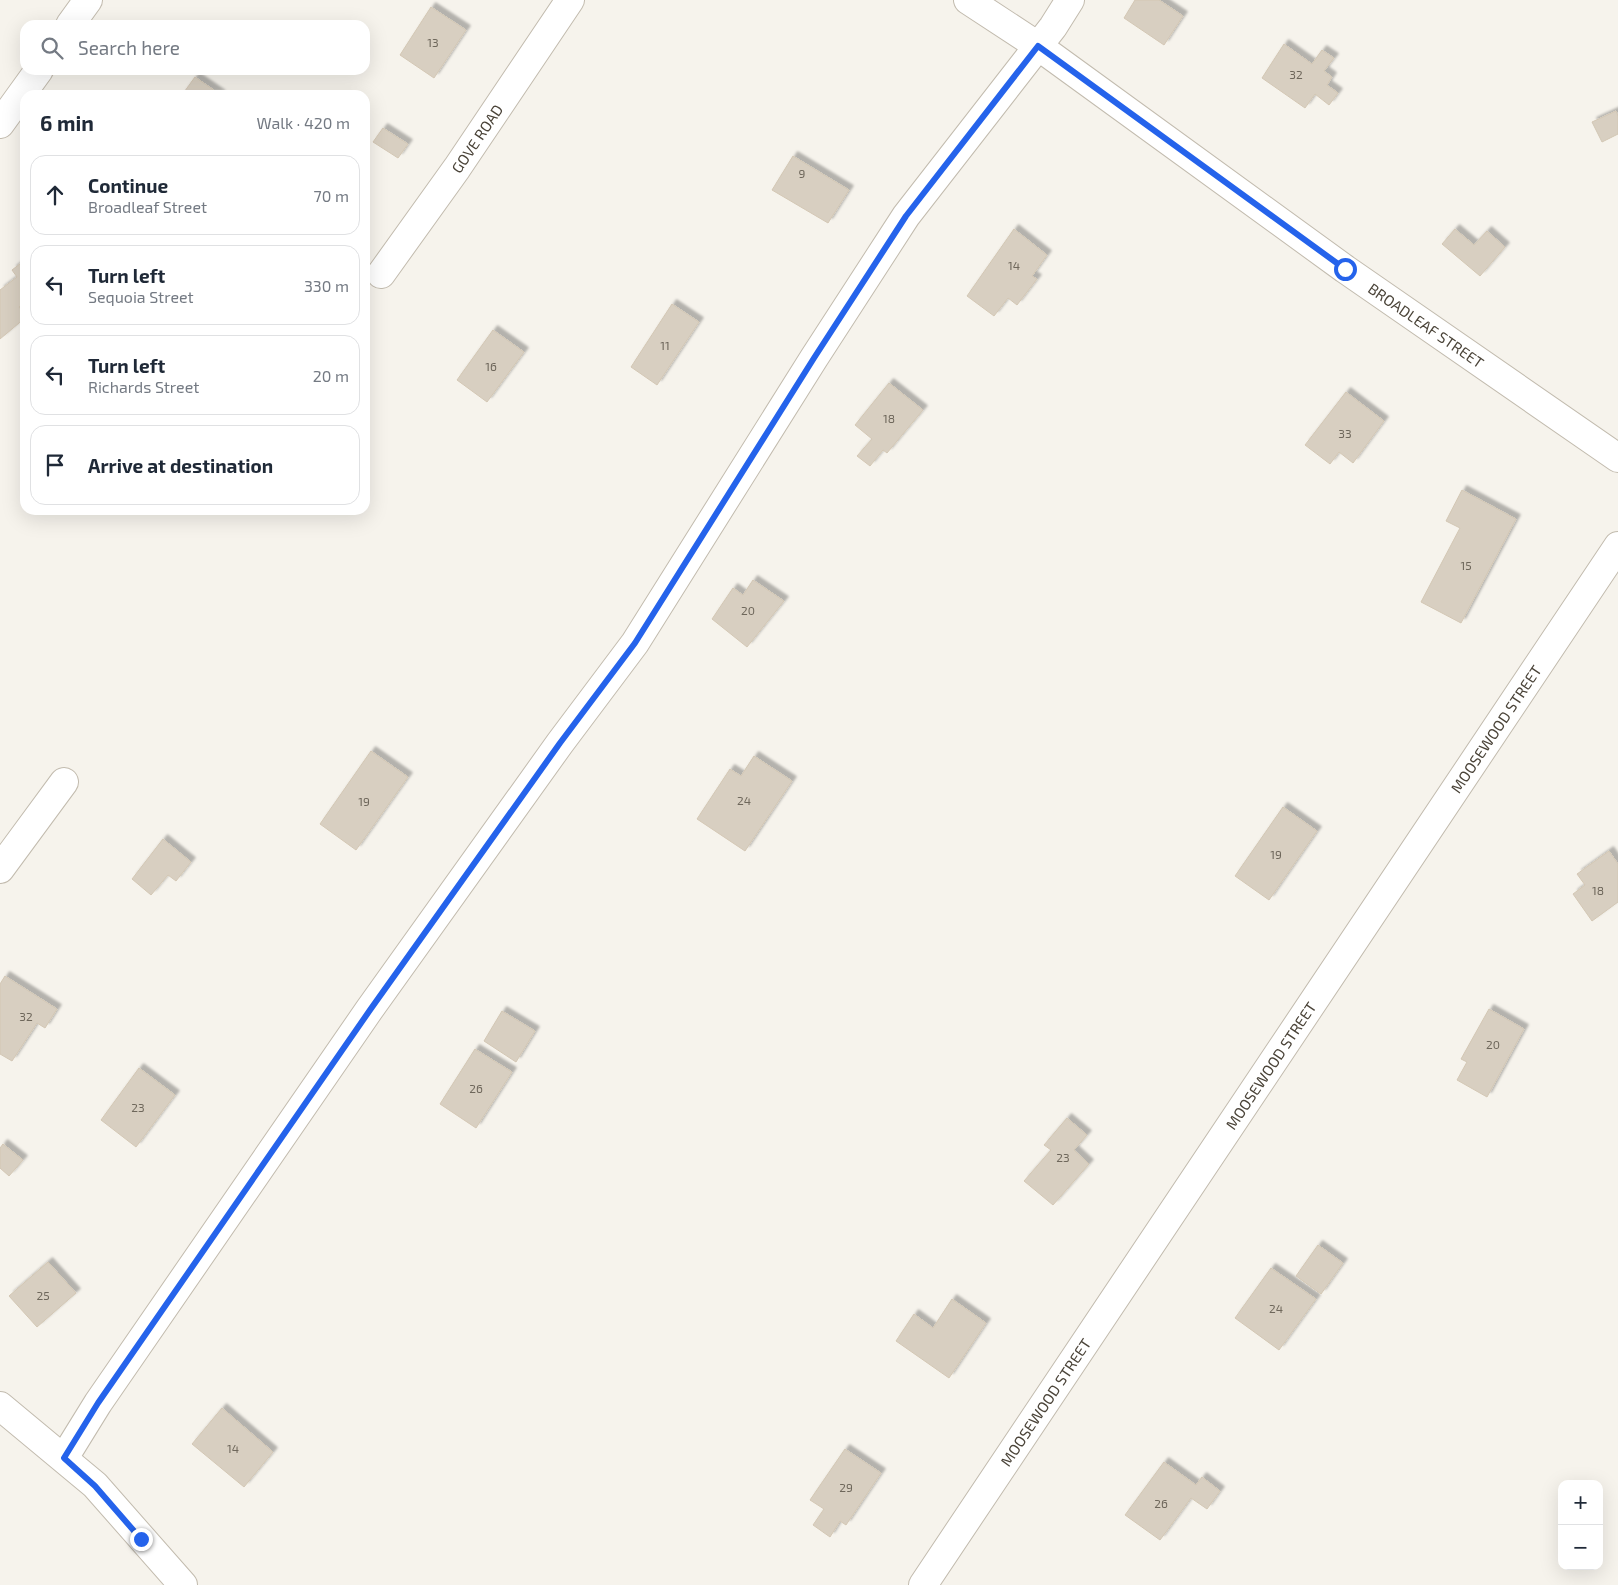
<!DOCTYPE html>
<html lang="en">
<head>
<meta charset="utf-8">
<style>
	:root { --surface:#fff; --page:#f2f2f3; --text:#1f2937; --muted:#747a83; --line:#e0e1e3 }
	body { margin:0; font-family:"Exo 2",sans-serif; background:var(--page); color:var(--text) }
	.controls { position:absolute; right:15px; bottom:15px; display:grid; overflow:hidden; border-radius:10px; box-shadow:0 5px 20px #0002 }
	.controls button { width:45px; height:45px; display:grid; place-items:center; padding:0; border:0; border-bottom:1px solid var(--line); background:var(--surface); color:var(--text); font:25px sans-serif }
	.stop { position:absolute; width:15px; height:15px; margin:-11px; border:4px solid #2563eb; border-radius:50%; background:#fff }
	.stop.end { background:#2563eb; border-color:#fff; box-shadow:0 1px 5px #0008 }
	.list { margin:0; padding:0; list-style:none }
	h2 { display:flex; justify-content:space-between; align-items:center; height:65px; margin:0; padding:0 20px; font-size:21px }
	h2 small { font-size:16px; font-weight:400; color:var(--muted) }
	.list li { display:grid; grid-template-columns:32px 1fr auto; gap:15px; align-items:center; box-sizing:border-box; height:80px; margin:0 10px 10px; padding:0 10px; border:1px solid var(--line); border-radius:15px }
	.list b { display:block; font-size:19px; white-space:nowrap }
	.list p { margin:0; font-size:16px; white-space:nowrap; color:var(--muted) }
	.list em { font-size:16px; font-style:normal; color:var(--muted) }
	.icon { flex:none; width:28px; height:28px; fill:none; stroke:currentColor; stroke-width:2; stroke-linecap:round; stroke-linejoin:round }
	.map { position:relative; flex:none; width:1618px; height:1585px; overflow:hidden }
	.search { position:absolute; background:var(--surface); box-shadow:0 5px 20px #0002; left:20px; top:20px; width:350px; height:55px; display:flex; align-items:center; gap:12px; box-sizing:border-box; padding:0 18px; border-radius:15px; color:var(--muted); font-size:19px }
	.panel { position:absolute; background:var(--surface); box-shadow:0 5px 20px #0002; left:20px; top:90px; width:350px; height:425px; border-radius:15px }
	.map>svg:first-child { display:block }
	.building { fill:#d8cfc1; stroke:#d3c7b4; filter:url(#shadow) }
	.lines { fill:none; stroke-linecap:round; stroke-linejoin:round }
	.minor-casing { stroke:#c2bbae; stroke-width:30 }
	.minor { stroke:#fff; stroke-width:28 }
	.route { stroke:#2563eb; stroke-width:6 }
	.labels { text-anchor:middle; dominant-baseline:central; stroke-width:4; stroke-linejoin:round; paint-order:stroke }
	.number-label { font-size:12px; fill:#6e675b }
	.street-label { font-size:15px; fill:#4b4439; stroke:#fff }
</style>
</head>
<body>
<div class="map">
<svg width="1618" height="1585" viewBox="0 0 1618 1585">
	<defs>
		<filter id="shadow"><feDropShadow dx="4.5" dy="-4.5" stdDeviation="1" flood-color="#0004"/></filter>
	</defs>
	<rect width="100%" height="100%" fill="#f6f3ec"/>
	<g class="building">
		<path d="M1135 0H1159L1183 16 1164 45 1124 18Z"/>
		<path d="M431 7 466 30 434 78 400 55Z"/>
		<path d="M1284 44 1312 64 1322 50 1334 58 1324 71 1332 77 1327 85 1338 93 1329 105 1315 94 1305 108 1262 78Z"/>
		<path d="M195 77 221 95H182Z"/>
		<path d="M1616 111 1618 116V134L1602 142 1592 122Z"/>
		<path d="M383 128 408 144 398 158 373 142Z"/>
		<path d="M793 156 849 190 828 223 772 190Z"/>
		<path d="M1014 229 1047 255 1032 276 1037 279 1017 305 1008 298 994 316 967 296Z"/>
		<path d="M1455 229 1474 245 1487 231 1505 247 1480 276 1442 244Z"/>
		<path d="M25 260V302L19 307 25 314V318L0 339V290L17 277 12 270Z"/>
		<path d="M672 304 699 322 657 385 631 367Z"/>
		<path d="M493 330 524 352 487 402 457 380Z"/>
		<path d="M889 383 923 410 887 453 883 450 870 466 857 456 872 439 855 425Z"/>
		<path d="M1346 392 1384 421 1353 463 1339 452 1330 464 1305 445Z"/>
		<path d="M1462 490 1516 519 1461 623 1421 602 1460 528 1446 521Z"/>
		<path d="M753 580 784 601 747 647 712 619 733 588 743 595Z"/>
		<path d="M371 751 408 777 356 850 320 824Z"/>
		<path d="M754 756 792 781 745 851 697 819 730 769 741 776Z"/>
		<path d="M1283 807 1317 831 1269 900 1235 876Z"/>
		<path d="M163 839 191 862 176 881 168 875 151 895 132 879Z"/>
		<path d="M1609 851 1618 864V902L1592 921 1573 894 1585 885 1577 874Z"/>
		<path d="M5 976 57 1009 45 1028 37 1023 12 1061 0 1054V984Z"/>
		<path d="M1489 1009 1524 1029 1487 1097 1457 1080 1467 1062 1461 1059Z"/>
		<path d="M502 1011 535 1031 516 1062 484 1041Z"/>
		<path d="M475 1049 512 1072 476 1128 440 1104Z"/>
		<path d="M139 1068 175 1095 136 1147 101 1120Z"/>
		<path d="M1067 1118 1087 1135 1074 1150 1089 1164 1053 1205 1024 1181 1051 1150 1044 1145Z"/>
		<path d="M3 1144 23 1160 9 1176 0 1168V1148Z"/>
		<path d="M1318 1245 1343 1263 1321 1294 1296 1276Z"/>
		<path d="M48 1262 76 1293 37 1327 9 1296Z"/>
		<path d="M1271 1268 1316 1299 1279 1350 1235 1318Z"/>
		<path d="M952 1299 986 1323 949 1378 896 1341 914 1314 933 1328Z"/>
		<path d="M222 1408 273 1452 244 1487 192 1444Z"/>
		<path d="M845 1449 881 1473 846 1525 840 1521 830 1537 813 1525 824 1509 810 1500Z"/>
		<path d="M1164 1462 1196 1485 1202 1477 1220 1491 1207 1509 1191 1498 1160 1540 1125 1515Z"/>
	</g>
	<g class="lines">
		<g class="minor-casing">
			<g id="minor">
				<path id="s1" d="M968 0 1038 46 1345 269 1618 458"/>
				<path d="M70 25 88 0"/>
				<path d="M0 124 39 70"/>
				<path id="s2" d="M381 274 457 168 570 0"/>
				<path d="M0 869 64 782"/>
				<path d="M0 1406 95 1485 183 1585"/>
				<path d="M64 1458 98 1403 369 1010 560 743 635 643 814 358 906 216 1053 27 1070 0"/>
				<path id="s3" d="M923 1585 1618 546"/>
			</g>
		</g>
		<use href="#minor" class="minor"/>
	</g>
	<g class="lines">
		<path class="route" d="M141 1539 95 1486 64 1458 98 1403 370 1010 560 743 635 643 814 358 906 216 1038 46 1345 269"/>
	</g>
	<g class="labels">
		<g class="number-label">
			<text x="433" y="42">13</text>
			<text x="1296" y="74">32</text>
			<text x="802" y="173">9</text>
			<text x="1014" y="265">14</text>
			<text x="665" y="345">11</text>
			<text x="491" y="366">16</text>
			<text x="889" y="418">18</text>
			<text x="1345" y="433">33</text>
			<text x="1466" y="565">15</text>
			<text x="748" y="610">20</text>
			<text x="744" y="800">24</text>
			<text x="364" y="801">19</text>
			<text x="1276" y="854">19</text>
			<text x="1598" y="890">18</text>
			<text x="26" y="1016">32</text>
			<text x="1493" y="1044">20</text>
			<text x="476" y="1088">26</text>
			<text x="138" y="1107">23</text>
			<text x="1063" y="1157">23</text>
			<text x="43" y="1295">25</text>
			<text x="1276" y="1308">24</text>
			<text x="233" y="1448">14</text>
			<text x="846" y="1487">29</text>
			<text x="1161" y="1503">26</text>
		</g>
		<g class="street-label">
			<text stroke="none"><textPath href="#s2" startOffset="166">GOVE ROAD</textPath></text>
			<text stroke="none"><textPath href="#s1" startOffset="562">BROADLEAF STREET</textPath></text>
			<text stroke="none"><textPath href="#s3" startOffset="1030">MOOSEWOOD STREET</textPath></text>
			<text stroke="none"><textPath href="#s3" startOffset="625">MOOSEWOOD STREET</textPath></text>
			<text stroke="none"><textPath href="#s3" startOffset="220">MOOSEWOOD STREET</textPath></text>
		</g>
	</g>
</svg>
<div class="controls">
<button>+</button>
<button>−</button>
</div>
<div class="stop" style="left:1345px;top:269px"></div>
<div class="stop end" style="left:141px;top:1539px"></div>
<div class="search"><svg class="icon" aria-label="search" viewBox="0 0 24 24"><circle cx="10" cy="10" r="6"/><path d="M15 15l6 6"/></svg>Search here</div>
<section class="panel">
<h2>6 min<small>Walk · 420 m</small></h2>
<ul class="list">
<li><svg class="icon" aria-label="ahead" viewBox="0 0 24 24"><path d="M12 20V5M6 11l6-6 6 6"/></svg><div><b>Continue</b><p>Broadleaf Street</p></div><em>70 m</em></li>
<li><svg class="icon" aria-label="left" viewBox="0 0 24 24"><path d="M17 20v-9H6M10 6l-5 5 5 5"/></svg><div><b>Turn left</b><p>Sequoia Street</p></div><em>330 m</em></li>
<li><svg class="icon" aria-label="left" viewBox="0 0 24 24"><path d="M17 20v-9H6M10 6l-5 5 5 5"/></svg><div><b>Turn left</b><p>Richards Street</p></div><em>20 m</em></li>
<li><svg class="icon" aria-label="arrive" viewBox="0 0 24 24"><path d="M6 21V4h12l-3 4 3 4H6"/></svg><div><b>Arrive at destination</b></div></li>
</ul>
</section>
</div>
</body>
</html>
